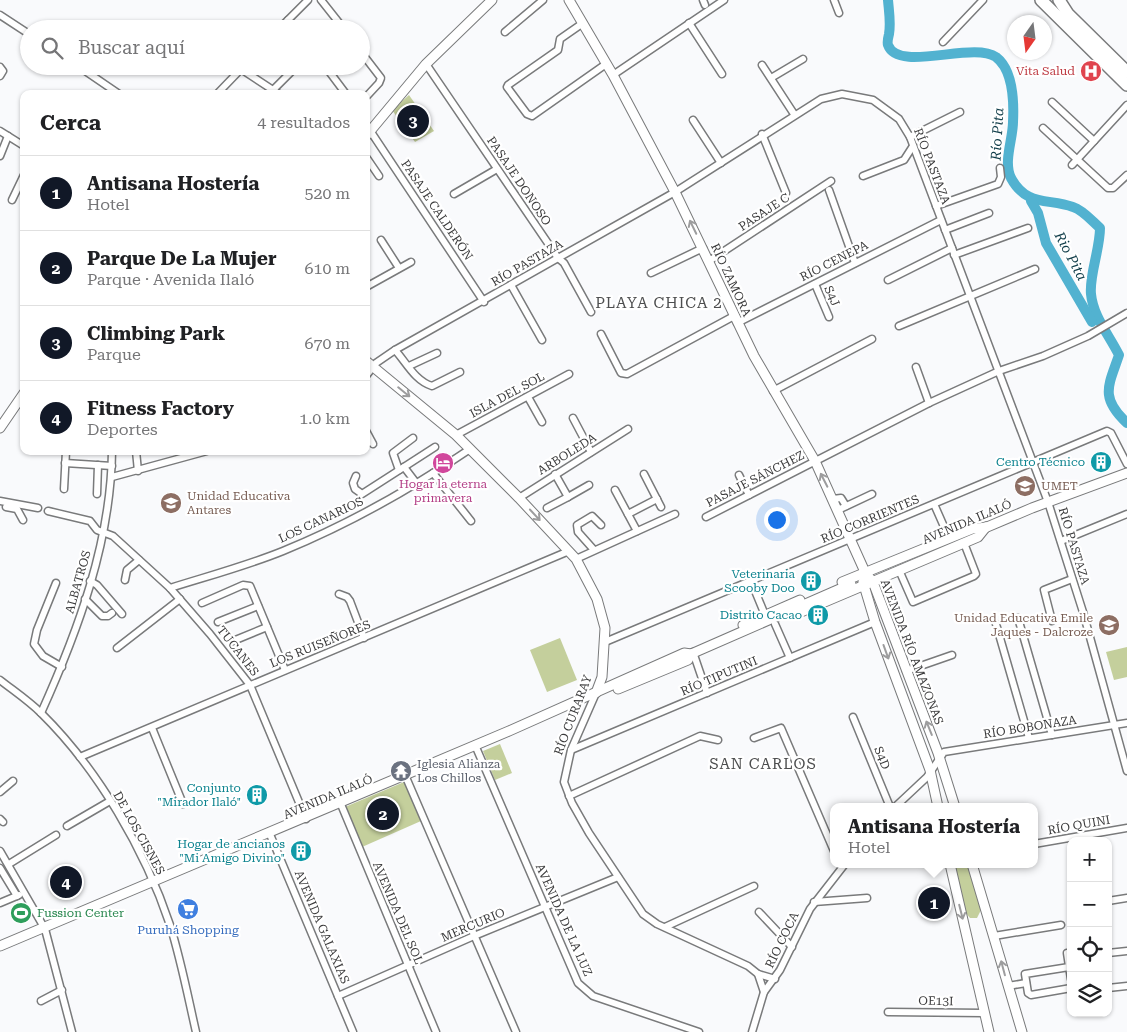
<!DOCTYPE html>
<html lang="es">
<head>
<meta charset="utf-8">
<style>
	:root { --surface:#fff; --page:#f2f2f2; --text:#202124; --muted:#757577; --line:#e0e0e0; --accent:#111827 }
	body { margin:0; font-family:"Roboto Serif",serif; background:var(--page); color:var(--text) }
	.controls { position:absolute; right:15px; bottom:15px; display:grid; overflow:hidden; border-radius:10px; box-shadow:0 1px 4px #0004 }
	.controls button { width:45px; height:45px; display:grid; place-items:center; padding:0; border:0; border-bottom:1px solid var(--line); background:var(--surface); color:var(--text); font:25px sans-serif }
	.compass { position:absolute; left:1007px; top:15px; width:45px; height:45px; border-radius:50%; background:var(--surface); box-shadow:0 1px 4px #0004; rotate:194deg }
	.you { position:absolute; left:776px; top:519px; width:18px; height:18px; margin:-12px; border:4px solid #fff; border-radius:50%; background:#1a73e8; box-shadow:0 0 0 8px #1a73e833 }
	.badge { display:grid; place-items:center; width:32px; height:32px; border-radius:50%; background:var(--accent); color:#fff; font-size:16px; font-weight:700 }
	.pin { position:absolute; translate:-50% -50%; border:2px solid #fff; box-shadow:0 1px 5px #0006 }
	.popup { position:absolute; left:830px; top:803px; width:208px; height:65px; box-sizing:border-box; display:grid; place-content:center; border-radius:10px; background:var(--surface); filter:drop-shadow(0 1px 4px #0005); font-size:16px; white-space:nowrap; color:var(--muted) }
	.popup b { font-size:19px; color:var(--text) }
	.popup::after { content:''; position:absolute; left:50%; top:100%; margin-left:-10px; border:10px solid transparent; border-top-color:var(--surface) }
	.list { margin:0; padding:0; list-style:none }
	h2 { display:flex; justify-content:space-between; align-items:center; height:65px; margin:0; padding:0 20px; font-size:21px }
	h2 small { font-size:16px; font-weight:400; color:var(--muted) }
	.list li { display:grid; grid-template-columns:32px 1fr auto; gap:15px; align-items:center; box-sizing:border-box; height:75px; padding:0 20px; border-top:1px solid var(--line) }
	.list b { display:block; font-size:19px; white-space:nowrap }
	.list p { margin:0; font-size:16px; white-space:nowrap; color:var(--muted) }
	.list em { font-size:16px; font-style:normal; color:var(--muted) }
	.icon { flex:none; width:28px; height:28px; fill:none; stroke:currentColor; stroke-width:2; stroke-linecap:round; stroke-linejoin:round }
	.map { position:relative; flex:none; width:1127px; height:1032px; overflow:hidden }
	.search { position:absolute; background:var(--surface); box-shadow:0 1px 4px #0004; left:20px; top:20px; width:350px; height:55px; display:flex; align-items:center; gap:12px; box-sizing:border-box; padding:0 18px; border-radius:28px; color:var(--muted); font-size:19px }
	.panel { position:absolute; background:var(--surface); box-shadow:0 1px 4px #0004; left:20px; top:90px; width:350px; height:365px; border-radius:10px }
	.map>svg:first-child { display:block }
	.green { fill:#c4cf9c }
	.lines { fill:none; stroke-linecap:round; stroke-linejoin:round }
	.river { stroke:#52b2d0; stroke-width:10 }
	.secondary-tunnel { stroke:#d3d4d6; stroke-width:9; stroke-dasharray:9 4.5; stroke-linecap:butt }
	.street-casing { stroke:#797a7b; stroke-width:9 }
	.secondary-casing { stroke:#797a7b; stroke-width:11 }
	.highway-casing { stroke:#797a7b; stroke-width:14 }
	.street { stroke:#fff; stroke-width:6 }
	.secondary { stroke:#fff; stroke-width:9 }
	.highway { stroke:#fff; stroke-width:11 }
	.oneway { stroke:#9d9d9e }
	.labels { text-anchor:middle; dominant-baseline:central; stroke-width:4.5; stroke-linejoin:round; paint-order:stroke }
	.health-label { font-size:12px; fill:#be3a42; stroke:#fff; text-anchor:end }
	.street-label { font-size:12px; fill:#3b3b3c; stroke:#fff }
	.culture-label { font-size:12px; fill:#0d838f; stroke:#fff; text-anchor:end }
	.hotel-label { font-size:12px; fill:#b23c85; stroke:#fff }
	.education-label { font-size:12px; fill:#785e54; stroke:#fff; text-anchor:start }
	.worship-label { font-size:12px; fill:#5b616d; stroke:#fff; text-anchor:start }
	.leisure-label { font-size:12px; fill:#27864d; stroke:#fff; text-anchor:start }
	.shop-label { font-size:12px; fill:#366cbe; stroke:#fff }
	.water-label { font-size:14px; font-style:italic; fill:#123e4a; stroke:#fff }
	.quarter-label { font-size:15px; letter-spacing:1px; fill:#4d4e4f; stroke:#fff }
</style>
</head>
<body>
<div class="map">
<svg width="1127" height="1032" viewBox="0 0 1127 1032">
	<rect width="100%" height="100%" fill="#f9fafc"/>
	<g class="green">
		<path d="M409 95 434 131 415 142 392 110Z"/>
		<path d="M560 638 577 680 547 692 530 650Z"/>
		<path d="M1127 647V677L1114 680 1106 652Z"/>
		<path d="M500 744 512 773 495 780 483 751Z"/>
		<path d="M404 782 421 821 362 847 345 807Z"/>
		<path d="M955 864H967L981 910 977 918H970L966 913Z"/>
	</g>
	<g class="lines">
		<g class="river">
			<path d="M888 0C889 12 891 23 889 34 888 38 887 42 888 45 898 73 973 41 996 57 1013 70 1014 102 1013 122 1013 139 1003 162 1011 178 1027 207 1048 198 1073 207 1083 210 1092 221 1100 228 1100 249 1089 276 1091 294 1093 316 1109 335 1119 355 1109 385 1099 397 1127 423"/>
			<path d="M1031 201 1038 213 1046 243 1092 322"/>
		</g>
		<path class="secondary-tunnel" d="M851 584 874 574"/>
		<g class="street-casing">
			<g id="street">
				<path d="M321 0 344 29"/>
				<path d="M703 0 705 5"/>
				<path d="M834 0 839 13"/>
				<path d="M0 15 29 34"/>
				<path d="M288 20 295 29"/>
				<path d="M583 23 560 39 558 50 508 85 507 87 527 114 532 116 606 64"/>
				<path d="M689 23 722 74"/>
				<path d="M279 29 308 0"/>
				<path d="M505 32 543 0"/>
				<path d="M943 42 983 0"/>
				<path d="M361 52 381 78 379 83 366 97"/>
				<path d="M426 64 558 258 564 263 591 312"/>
				<path d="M762 65 794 114"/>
				<path d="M78 66 119 94"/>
				<path d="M325 66 346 94"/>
				<path d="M0 67 3 71 0 76"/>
				<path d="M241 69 279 94"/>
				<path d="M613 75 724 0"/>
				<path d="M771 78 803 59"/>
				<path d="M273 90 297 66"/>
				<path d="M217 94 243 67"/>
				<path d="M1052 102 1094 141"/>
				<path d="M693 120 721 163"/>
				<path d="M1043 128 1108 188H1113L1127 175"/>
				<path d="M0 131 24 146"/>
				<path d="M371 132 484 302"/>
				<path d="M762 134 786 193"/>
				<path d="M910 137 960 112"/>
				<path d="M0 156 8 136"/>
				<path d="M366 157 379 176"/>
				<path d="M1072 165 1127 105"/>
				<path d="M863 176 904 160 913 146"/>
				<path d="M829 190 855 263"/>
				<path d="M454 194 497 169"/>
				<path d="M12 200 24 175"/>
				<path d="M936 206 998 184 1001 177 1000 168"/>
				<path d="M945 230 989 213"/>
				<path d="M381 240 399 268"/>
				<path d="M954 255 1028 228"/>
				<path d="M709 261 831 181"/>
				<path d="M651 273 703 248"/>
				<path d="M888 280 952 248"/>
				<path d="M815 284 829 317"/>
				<path d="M511 285 542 340"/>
				<path d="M366 287 411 262"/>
				<path d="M737 323 941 220"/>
				<path d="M899 326 1035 269"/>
				<path d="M601 334 621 373 627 374 734 316"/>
				<path d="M395 350C406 362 415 381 432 386L460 372"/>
				<path d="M409 366 437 353"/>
				<path d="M916 367 929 403"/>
				<path d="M366 376 376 363 395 350 675 192 821 99 842 94 873 100 899 119 910 137 1048 502 1083 612 1127 771"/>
				<path d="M773 391 872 339"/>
				<path d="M528 397 542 422"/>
				<path d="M573 418 591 452"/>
				<path d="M366 431 373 444"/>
				<path d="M456 435 569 374"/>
				<path d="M136 451 138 471"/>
				<path d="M65 463 112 466"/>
				<path d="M404 467 435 447"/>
				<path d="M399 470 393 453 413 438"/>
				<path d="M433 473 471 521"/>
				<path d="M555 474 568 497 589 485"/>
				<path d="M644 474 661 507"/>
				<path d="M739 475 749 495"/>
				<path d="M356 476 353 483 355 489 362 494 404 467 417 484"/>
				<path d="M112 477 207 451"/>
				<path d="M64 489 66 451"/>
				<path d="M615 490 637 531"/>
				<path d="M97 494 98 465"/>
				<path d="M519 498 628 429"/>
				<path d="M833 499 841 498 846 506"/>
				<path d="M0 501 38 508"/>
				<path d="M934 504 949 538"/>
				<path d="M6 507 17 509 23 520"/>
				<path d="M547 508 568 497"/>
				<path d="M838 510 872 494"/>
				<path d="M48 511 90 521 97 530 113 536 170 588 210 634 250 685 306 819"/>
				<path d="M628 514 657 499"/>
				<path d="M706 517 929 403 999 371 1043 356 1088 336 1127 313"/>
				<path d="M1061 541 1127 514"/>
				<path d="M594 550 578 532 577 525 592 516 601 525"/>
				<path d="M576 559 675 514"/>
				<path d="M899 570 913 602 974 576 976 574 964 543"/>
				<path d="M125 580 127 570 139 560"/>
				<path d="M90 581 97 585 122 614"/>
				<path d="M751 581 765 615"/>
				<path d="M56 583 37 630 34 644 43 656 62 667"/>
				<path d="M170 588C208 576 246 566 283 551 349 524 411 489 470 449"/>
				<path d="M339 594 347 597 350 601 364 638"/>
				<path d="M85 599 102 616H108L112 613"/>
				<path d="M202 603 243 585 250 586 285 670"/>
				<path d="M1018 618 1052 735"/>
				<path d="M1052 621 1044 590 1072 579"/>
				<path d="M218 622 258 606"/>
				<path d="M775 624 790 658"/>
				<path d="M996 624 1029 738"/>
				<path d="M233 641 267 627"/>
				<path d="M605 642 1107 431 1111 433 1127 464"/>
				<path d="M117 648 180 599"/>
				<path d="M693 652 707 693"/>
				<path d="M906 671 952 655"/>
				<path d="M0 680C14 691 29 701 41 713 98 769 145 850 170 925 181 960 188 997 196 1032"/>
				<path d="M596 693 571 750 564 782 572 803 589 833 643 914 657 924 748 966 758 974 764 992"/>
				<path d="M41 713C78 631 111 542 112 451"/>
				<path d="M853 717 890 807"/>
				<path d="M152 728 183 804"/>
				<path d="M754 738 781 728 834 851"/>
				<path d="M475 745 578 983 593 996 699 1032"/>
				<path d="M571 750 875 622"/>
				<path d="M80 757 569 551"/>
				<path d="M405 775 516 1032"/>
				<path d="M0 792 13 781"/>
				<path d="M569 796 700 736 718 740"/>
				<path d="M340 802 436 1032"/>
				<path d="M895 807 927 777 944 752 1127 723"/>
				<path d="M0 819 3 822"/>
				<path d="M67 826 110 801"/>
				<path d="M269 832 353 1032"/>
				<path d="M1034 844 1127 828"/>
				<path d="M0 851 45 929 72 1032"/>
				<path d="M9 864 56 835"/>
				<path d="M0 868 17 896"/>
				<path d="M1108 901 1127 898"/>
				<path d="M814 902 867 898"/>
				<path d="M0 903 19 895"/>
				<path d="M759 912 792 947"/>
				<path d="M665 927 754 886"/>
				<path d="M994 936 1061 925"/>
				<path d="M1067 953 1071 979"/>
				<path d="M1108 953 1127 951"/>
				<path d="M1069 967 1025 974 1028 993 1031 995 1071 988"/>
				<path d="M758 974 775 979"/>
				<path d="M1008 986 1026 983"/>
				<path d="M1108 988 1127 986"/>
				<path d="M338 996 474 936 618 877"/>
				<path d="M41 1001 62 990"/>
				<path d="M888 1012 984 1013"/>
				<path d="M752 1032 764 992 780 970 810 909 845 864"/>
			</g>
		</g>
		<g class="secondary-casing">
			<g id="secondary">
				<path d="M569 0 613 75 675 192 754 356 815 461 865 572 873 582 938 753 955 807"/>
				<path d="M366 136 426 64 492 0"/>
				<path d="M366 361 456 435 519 498 576 559 597 599 605 628 602 677 596 693"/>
				<path d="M0 428 24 393"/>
				<path d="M980 530 1032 508 1127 473"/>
				<path d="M842 582 972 529 986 527"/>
				<path d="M863 582 875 622 930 770 938 807"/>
				<path d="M801 612 978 537 986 527"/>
				<path d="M743 625 800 600"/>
				<path d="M618 689 688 660 691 654"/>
				<path d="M950 864 989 1032"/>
				<path d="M972 864 1022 1032"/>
				<path d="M0 946 509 731 684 653 691 654 851 584"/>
			</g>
		</g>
		<g class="highway-casing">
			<g id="highway">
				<path d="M1041 0 1127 85"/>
				<path d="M1059 0 1068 14 1127 72"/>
			</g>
		</g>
		<use href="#street" class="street"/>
		<use href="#secondary" class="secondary"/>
		<use href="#highway" class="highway"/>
	</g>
	<defs><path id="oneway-shaft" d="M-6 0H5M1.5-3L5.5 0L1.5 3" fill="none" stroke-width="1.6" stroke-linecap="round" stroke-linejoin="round" transform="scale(1.25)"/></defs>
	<g class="oneway">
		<use href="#oneway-shaft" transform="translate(693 227) rotate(-116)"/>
		<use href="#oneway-shaft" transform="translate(404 392) rotate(39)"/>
		<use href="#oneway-shaft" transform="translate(824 480) rotate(-117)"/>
		<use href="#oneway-shaft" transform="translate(535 515) rotate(47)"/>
		<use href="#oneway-shaft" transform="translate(886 652) rotate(70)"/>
		<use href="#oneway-shaft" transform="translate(929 728) rotate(-112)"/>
		<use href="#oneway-shaft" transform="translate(961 912) rotate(76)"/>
		<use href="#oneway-shaft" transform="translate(1003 968) rotate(-105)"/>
	</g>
	<defs>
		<g id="hospital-disc" transform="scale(1.125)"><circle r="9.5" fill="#e0444e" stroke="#fff"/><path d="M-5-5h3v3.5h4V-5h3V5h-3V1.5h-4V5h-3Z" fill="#fff"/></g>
		<g id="building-disc" transform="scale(1.125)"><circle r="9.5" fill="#0f9aa8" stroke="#fff"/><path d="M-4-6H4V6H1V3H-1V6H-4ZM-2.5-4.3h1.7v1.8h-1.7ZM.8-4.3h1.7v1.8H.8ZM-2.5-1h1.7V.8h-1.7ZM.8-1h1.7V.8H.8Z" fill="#fff"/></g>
		<g id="hotel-disc" transform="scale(1.125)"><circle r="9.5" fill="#d1479c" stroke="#fff"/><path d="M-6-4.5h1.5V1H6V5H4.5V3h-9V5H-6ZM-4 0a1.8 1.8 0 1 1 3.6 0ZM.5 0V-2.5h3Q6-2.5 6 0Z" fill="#fff"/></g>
		<g id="university-disc" transform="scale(1.125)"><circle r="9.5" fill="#8d6e63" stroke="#fff"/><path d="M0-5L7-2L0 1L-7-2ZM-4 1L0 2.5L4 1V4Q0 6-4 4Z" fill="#fff"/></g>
		<g id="school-disc" transform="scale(1.125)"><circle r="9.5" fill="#8d6e63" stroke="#fff"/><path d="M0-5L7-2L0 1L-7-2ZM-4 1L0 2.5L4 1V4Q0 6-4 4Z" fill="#fff"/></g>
		<g id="temple-disc" transform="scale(1.125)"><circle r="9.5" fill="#6b7280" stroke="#fff"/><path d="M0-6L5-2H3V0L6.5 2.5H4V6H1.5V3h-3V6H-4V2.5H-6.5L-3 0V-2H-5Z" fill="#fff"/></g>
		<g id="supermarket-disc" transform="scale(1.125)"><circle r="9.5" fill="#3f7fe0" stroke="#fff"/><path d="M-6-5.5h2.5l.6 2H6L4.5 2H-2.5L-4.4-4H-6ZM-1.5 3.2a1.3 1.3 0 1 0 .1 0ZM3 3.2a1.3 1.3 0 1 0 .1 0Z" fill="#fff"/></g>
		<g id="stadium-disc" transform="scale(1.125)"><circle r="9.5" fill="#2e9e5b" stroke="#fff"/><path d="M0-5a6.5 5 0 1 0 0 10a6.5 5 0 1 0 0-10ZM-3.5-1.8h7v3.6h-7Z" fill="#fff"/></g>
	</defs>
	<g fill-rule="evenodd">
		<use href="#hospital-disc" x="1091" y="71"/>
		<use href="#building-disc" x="1101" y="462"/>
		<use href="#hotel-disc" x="443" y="463"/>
		<use href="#university-disc" x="1025" y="486"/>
		<use href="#school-disc" x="171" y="503"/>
		<use href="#building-disc" x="811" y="581"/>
		<use href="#building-disc" x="818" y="615"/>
		<use href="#school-disc" x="1109" y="625"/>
		<use href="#temple-disc" x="401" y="771"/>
		<use href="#building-disc" x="257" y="795"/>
		<use href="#building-disc" x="301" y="851"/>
		<use href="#supermarket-disc" x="188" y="909"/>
		<use href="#stadium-disc" x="21" y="913"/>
	</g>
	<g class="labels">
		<g class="health-label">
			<text x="1075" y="71">Vita Salud</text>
		</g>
		<g class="street-label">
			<text transform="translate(932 166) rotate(69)">RÍO PASTAZA</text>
			<text transform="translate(519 181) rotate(56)">PASAJE DONOSO</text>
			<text transform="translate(437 210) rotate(56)">PASAJE CALDERÓN</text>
			<text transform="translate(764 212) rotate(-33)">PASAJE C</text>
			<text transform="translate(834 261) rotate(-27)">RÍO CENEPA</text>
			<text transform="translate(527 263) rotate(-30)">RÍO PASTAZA</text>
			<text transform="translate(731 280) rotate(65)">RÍO ZAMORA</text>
			<text transform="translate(832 296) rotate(66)">S4J</text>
			<text transform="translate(507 395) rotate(-28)">ISLA DEL SOL</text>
			<text transform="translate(567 454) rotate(-32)">ARBOLEDA</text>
			<text transform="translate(755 479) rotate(-27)">PASAJE SÁNCHEZ</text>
			<text transform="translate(870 519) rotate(-23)">RÍO CORRIENTES</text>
			<text transform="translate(321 520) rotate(-25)">LOS CANARIOS</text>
			<text transform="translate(967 522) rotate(-23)">AVENIDA ILALÓ</text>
			<text transform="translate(1074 546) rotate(73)">RÍO PASTAZA</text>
			<text transform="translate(78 582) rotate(-74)">ALBATROS</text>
			<text transform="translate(320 644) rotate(-22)">LOS RUISEÑORES</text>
			<text transform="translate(238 651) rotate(52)">TUCANES</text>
			<text transform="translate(912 652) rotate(69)">AVENIDA RÍO AMAZONAS</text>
			<text transform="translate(719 676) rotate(-23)">RÍO TIPUTINI</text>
			<text transform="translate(573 715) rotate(-69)">RÍO CURARAY</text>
			<text transform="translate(1030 727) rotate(-9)">RÍO BOBONAZA</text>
			<text transform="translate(882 758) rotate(68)">S4D</text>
			<text transform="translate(328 797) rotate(-23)">AVENIDA ILALÓ</text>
			<text transform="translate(1079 825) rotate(-10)">RÍO QUINI</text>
			<text transform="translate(139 833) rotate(61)">DE LOS CISNES</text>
			<text transform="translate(398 913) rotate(67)">AVENIDA DEL SOL</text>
			<text transform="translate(564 920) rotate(66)">AVENIDA DE LA LUZ</text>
			<text transform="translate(473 925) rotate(-23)">MERCURIO</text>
			<text transform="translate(322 927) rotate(67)">AVENIDA GALAXIAS</text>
			<text transform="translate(782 940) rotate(-64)">RÍO COCA</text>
			<text transform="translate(936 1001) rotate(1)">OE13I</text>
		</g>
		<g class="culture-label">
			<text x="1085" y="462">Centro Técnico</text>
			<text x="795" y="574">Veterinaria<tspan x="795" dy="14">Scooby Doo</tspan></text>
			<text x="802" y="615">Distrito Cacao</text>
			<text x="241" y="788">Conjunto<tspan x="241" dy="14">"Mirador Ilaló"</tspan></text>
			<text x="285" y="844">Hogar de ancianos<tspan x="285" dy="14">"Mi Amigo Divino"</tspan></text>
		</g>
		<g class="hotel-label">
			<text x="443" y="484">Hogar la eterna<tspan x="443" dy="14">primavera</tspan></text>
		</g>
		<g class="education-label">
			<text x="1041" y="486">UMET</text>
			<text x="187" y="496">Unidad Educativa<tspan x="187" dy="14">Antares</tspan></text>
			<text x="1093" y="618" text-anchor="end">Unidad Educativa Emile<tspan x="1093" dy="14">Jaques - Dalcroze</tspan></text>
		</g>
		<g class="worship-label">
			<text x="417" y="764">Iglesia Alianza<tspan x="417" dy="14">Los Chillos</tspan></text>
		</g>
		<g class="leisure-label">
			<text x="37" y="913">Fussion Center</text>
		</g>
		<g class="shop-label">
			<text x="188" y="930">Puruhá Shopping</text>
		</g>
		<g class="water-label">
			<text transform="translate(997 134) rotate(-87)">Río Pita</text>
			<text transform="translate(1071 256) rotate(62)">Rio Pita</text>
		</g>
		<g class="quarter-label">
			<text x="659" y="303">PLAYA CHICA 2</text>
			<text x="763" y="764">SAN CARLOS</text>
		</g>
	</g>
</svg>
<div class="controls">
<button>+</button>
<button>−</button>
<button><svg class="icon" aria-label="locate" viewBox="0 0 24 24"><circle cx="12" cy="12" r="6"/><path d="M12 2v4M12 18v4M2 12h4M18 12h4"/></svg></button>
<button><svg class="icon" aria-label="layers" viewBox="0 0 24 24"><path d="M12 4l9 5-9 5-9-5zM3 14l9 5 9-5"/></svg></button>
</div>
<svg class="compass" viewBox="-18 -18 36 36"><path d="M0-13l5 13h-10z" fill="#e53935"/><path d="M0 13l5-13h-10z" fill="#757577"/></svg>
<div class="you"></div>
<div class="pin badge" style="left:934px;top:903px">1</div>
<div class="popup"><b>Antisana Hostería</b>Hotel</div>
<div class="pin badge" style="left:383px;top:814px">2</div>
<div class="pin badge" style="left:413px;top:121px">3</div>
<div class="pin badge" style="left:66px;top:882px">4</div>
<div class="search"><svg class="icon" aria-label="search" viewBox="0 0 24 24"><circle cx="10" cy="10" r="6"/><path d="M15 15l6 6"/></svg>Buscar aquí</div>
<section class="panel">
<h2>Cerca<small>4 resultados</small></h2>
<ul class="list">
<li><span class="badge">1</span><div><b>Antisana Hostería</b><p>Hotel</p></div><em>520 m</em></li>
<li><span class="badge">2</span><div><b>Parque De La Mujer</b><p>Parque · Avenida Ilaló</p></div><em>610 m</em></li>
<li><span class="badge">3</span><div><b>Climbing Park</b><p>Parque</p></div><em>670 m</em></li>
<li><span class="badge">4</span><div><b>Fitness Factory</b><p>Deportes</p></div><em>1.0 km</em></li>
</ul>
</section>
</div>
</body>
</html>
